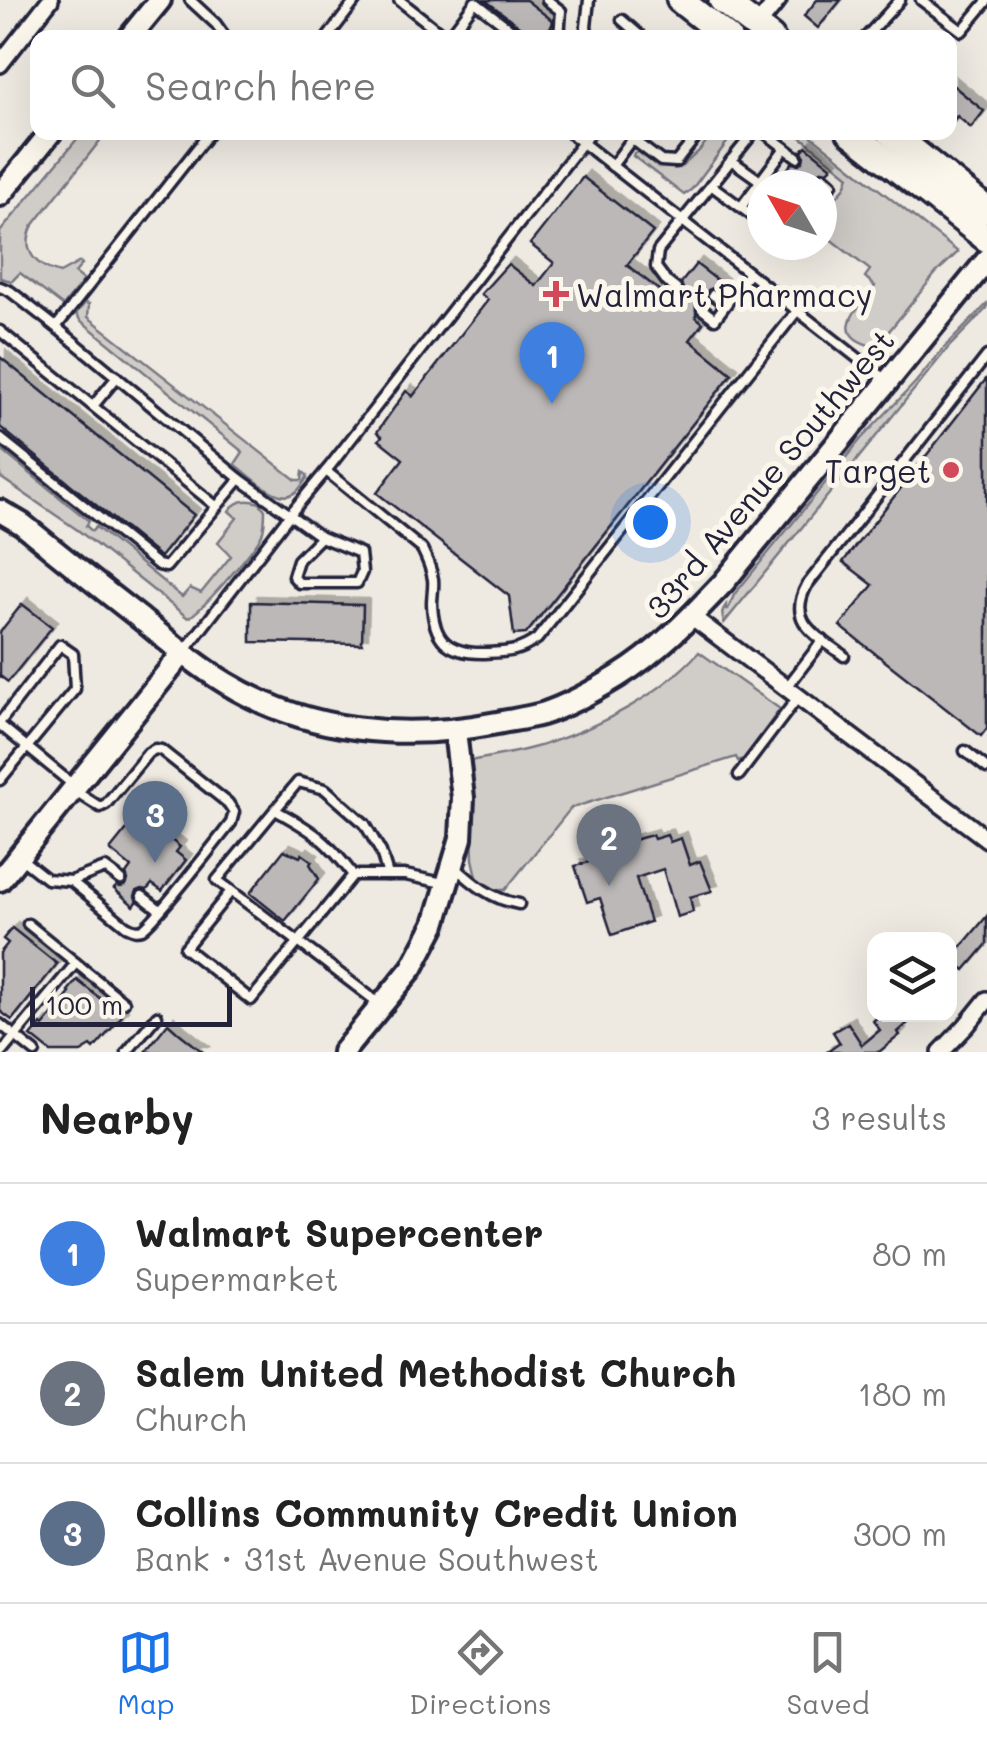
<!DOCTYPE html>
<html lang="en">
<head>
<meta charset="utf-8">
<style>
	:root { --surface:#fff; --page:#f6f6f6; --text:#222; --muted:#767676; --line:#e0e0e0; --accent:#1a73e8 }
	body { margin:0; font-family:Mali,sans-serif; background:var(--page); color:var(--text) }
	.controls { position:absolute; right:30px; bottom:30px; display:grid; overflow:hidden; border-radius:20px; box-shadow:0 10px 40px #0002 }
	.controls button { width:90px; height:90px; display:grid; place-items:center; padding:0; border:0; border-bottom:2px solid var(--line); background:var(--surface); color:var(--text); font:50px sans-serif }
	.compass { position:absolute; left:747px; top:170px; width:90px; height:90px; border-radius:50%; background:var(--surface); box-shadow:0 10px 40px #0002; rotate:309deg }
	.scale { position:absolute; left:30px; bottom:25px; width:202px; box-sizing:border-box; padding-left:10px; border:5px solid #22223b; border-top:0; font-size:28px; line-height:35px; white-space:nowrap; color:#22223b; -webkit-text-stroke:8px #fbf7ec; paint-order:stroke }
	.you { position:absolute; left:650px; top:522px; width:35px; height:35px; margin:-25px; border:8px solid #fff; border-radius:50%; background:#1a73e8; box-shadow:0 0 0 15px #1a73e833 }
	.badge { display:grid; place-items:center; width:65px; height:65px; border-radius:50%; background:var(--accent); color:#fff; font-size:32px; font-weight:700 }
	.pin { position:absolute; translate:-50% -82px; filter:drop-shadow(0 2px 5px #0008) }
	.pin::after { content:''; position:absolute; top:52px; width:35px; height:30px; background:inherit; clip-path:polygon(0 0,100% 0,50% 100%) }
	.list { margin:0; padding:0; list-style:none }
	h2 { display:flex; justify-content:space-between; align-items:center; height:130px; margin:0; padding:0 40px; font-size:42px }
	h2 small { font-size:32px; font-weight:400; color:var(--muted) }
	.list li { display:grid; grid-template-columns:65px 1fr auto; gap:30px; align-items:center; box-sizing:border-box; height:140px; padding:0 40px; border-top:2px solid var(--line) }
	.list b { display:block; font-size:38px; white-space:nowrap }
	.list p { margin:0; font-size:32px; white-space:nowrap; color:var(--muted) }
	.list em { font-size:32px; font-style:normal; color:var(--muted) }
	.icon { flex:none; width:55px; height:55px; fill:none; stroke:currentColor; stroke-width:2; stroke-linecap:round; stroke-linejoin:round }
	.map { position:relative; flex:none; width:987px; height:1052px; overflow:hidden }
	.search { position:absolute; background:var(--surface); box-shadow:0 10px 40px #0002; left:30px; right:30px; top:30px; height:110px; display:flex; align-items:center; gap:25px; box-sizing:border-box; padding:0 35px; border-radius:20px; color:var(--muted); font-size:38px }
	.sheet { height:550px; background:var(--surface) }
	nav { display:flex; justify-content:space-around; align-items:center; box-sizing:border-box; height:140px; border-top:2px solid var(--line); background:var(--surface); font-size:28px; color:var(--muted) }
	nav a { display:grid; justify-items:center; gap:5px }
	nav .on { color:var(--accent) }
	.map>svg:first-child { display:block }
	.green { fill:#d0cdc9; stroke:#797882; stroke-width:2.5 }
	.building { fill:#bcb8b8; stroke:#22223b; stroke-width:2.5; filter:url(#shadow) }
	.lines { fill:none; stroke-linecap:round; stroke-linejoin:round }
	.service-casing { stroke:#22223b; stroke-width:15 }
	.minor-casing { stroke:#22223b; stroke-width:22 }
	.tertiary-casing { stroke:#22223b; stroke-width:28 }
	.primary-casing { stroke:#22223b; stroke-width:32 }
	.service { stroke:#fbf7ec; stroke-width:8 }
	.minor { stroke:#fbf7ec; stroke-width:15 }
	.tertiary { stroke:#fbf7ec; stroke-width:20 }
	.primary { stroke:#fbf7ec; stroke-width:25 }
	.poi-dot { fill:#d1495b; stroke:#fbf7ec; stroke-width:4 }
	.labels { text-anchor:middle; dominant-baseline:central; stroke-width:10; stroke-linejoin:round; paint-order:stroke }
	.poi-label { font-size:32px; fill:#22223b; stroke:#fbf7ec; text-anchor:start }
	.street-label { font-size:32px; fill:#22223b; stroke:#fbf7ec }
</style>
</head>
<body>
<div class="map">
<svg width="987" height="1052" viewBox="0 0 987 1052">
	<defs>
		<filter id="shadow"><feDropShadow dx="6" dy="-6" stdDeviation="0" flood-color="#0004"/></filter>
	</defs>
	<rect width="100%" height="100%" fill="#eeeae2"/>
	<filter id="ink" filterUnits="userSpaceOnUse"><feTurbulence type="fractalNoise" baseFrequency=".01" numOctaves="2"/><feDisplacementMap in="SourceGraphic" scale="20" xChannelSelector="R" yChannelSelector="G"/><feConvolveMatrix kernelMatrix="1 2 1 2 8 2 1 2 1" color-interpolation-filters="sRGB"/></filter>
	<g filter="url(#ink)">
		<g class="green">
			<path d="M82 133H106L32 227C21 252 37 267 60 273L80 262 82 264 75 273 84 280 63 306 20 273 12 281 0 278V232Z"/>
			<path d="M713 133H734L692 189 684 195 633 156 634 153 642 151 664 166 680 168 699 151Z"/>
			<path d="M796 133H808L958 252 936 273 876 347C827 336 857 309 875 286L865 277 870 270 825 235 822 238V214L845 187 849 176Z"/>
			<path d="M85 303 89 304 88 317 296 480H302L303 472 307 475V478C302 485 298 493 290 495 275 501 247 473 235 464L243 452 80 320 76 314Z"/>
			<path d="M987 304V308L948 348 724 623C722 616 721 611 726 605V609H728L734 595 861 439 915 383 943 349Z"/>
			<path d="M0 449 89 521 86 526 92 531 96 527 182 597 190 588 201 593 231 556 218 542 237 518 229 511C236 500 248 499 260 503L265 510C265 517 265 526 262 534 255 549 202 611 188 618L79 531 0 477Z"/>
			<path d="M699 652 780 709 744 759 738 761 736 757 571 808 505 890H495L478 881 473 859 470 761C496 756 522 752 546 744 601 726 660 695 699 652Z"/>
		</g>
		<g class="building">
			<path d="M485 0H526L553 21 552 25 542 38H529L527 32Z"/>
			<path d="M817 0H841L818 28 804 16Z"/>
			<path d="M950 83 984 111 971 128 957 116 950 125Z"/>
			<path d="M806 146 832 167 828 171 823 170 818 173 817 185H783L793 172 788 168 792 163 799 164 803 161 804 155 802 151Z"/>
			<path d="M583 177 653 232 627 265 669 298 672 295 681 294 683 289 681 283 696 264 722 284 718 289 713 288 708 290 707 303 700 302 696 305V317L703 323 690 340 732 374 526 634 514 635 509 596 377 493 403 459 379 440 382 436 377 432 406 391 413 396 488 300 481 294 508 264 536 286 554 263 530 244Z"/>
			<path d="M0 357 194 515 160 557 0 427Z"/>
			<path d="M987 378V728L981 736 840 626 873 585 843 562Z"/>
			<path d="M251 602 363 605 362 644 251 642Z"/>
			<path d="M22 604 52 627 8 682 0 676V632Z"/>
			<path d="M135 819 162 841 164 838 168 841 170 839 180 847 176 852 186 860 162 891 152 884 147 890 142 889 137 891 135 896 137 902 134 906 114 889 117 886 121 887 126 885 128 880 126 874 131 867 110 850Z"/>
			<path d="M652 835 654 839 667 835 670 842 681 838 690 865 700 861 712 891 690 897 693 912 677 917 663 869 636 878 650 922 612 935 600 898 587 902 575 866 589 862 587 855 598 851 595 843 613 837 615 845Z"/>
			<path d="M284 850 300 857 302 854 312 861 310 864 319 879 285 921 250 893Z"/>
			<path d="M987 916V944L965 970 951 959Z"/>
			<path d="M12 928 57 964 12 1020 0 1011V953L8 943 3 939Z"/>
			<path d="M77 980 122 1016 94 1049 91 1046 81 1052H51L31 1036 41 1024 43 1026 70 993 68 991Z"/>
			<path d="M881 1014H918L898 1032 900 1035 879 1052H827L840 1043 833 1032 848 1023 862 1045 880 1030 873 1021Z"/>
			<path d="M168 1023 179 1033 203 1052H145Z"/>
		</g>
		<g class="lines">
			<g class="service-casing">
				<g id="service">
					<path d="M190 0 216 24 226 38"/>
					<path d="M399 0 447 38"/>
					<path d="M547 0 561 11 559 38"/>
					<path d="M921 0 962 31 987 1"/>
					<path d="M622 20 643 38"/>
					<path d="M327 38 356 0"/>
					<path d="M448 38 475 2 522 38"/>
					<path d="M589 38 586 27 589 0"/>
					<path d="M865 38 900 0"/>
					<path d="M569 132 887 381"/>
					<path d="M764 132 797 157"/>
					<path d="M632 139 661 161 676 162 700 132"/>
					<path d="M731 160 766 185"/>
					<path d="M612 166 637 132"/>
					<path d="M711 185 762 223"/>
					<path d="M822 197 832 184 824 177"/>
					<path d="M741 207 785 148"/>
					<path d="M0 287 10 291 56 327 240 479 321 537 298 560 293 576 299 583H357L362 572 360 553 321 537"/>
					<path d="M676 289 667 282 656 267 658 251 754 132"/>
					<path d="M713 295 726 304"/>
					<path d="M702 309 715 319 749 273"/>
					<path d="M56 327 210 132"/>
					<path d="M0 331 216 506"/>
					<path d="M93 406 117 377"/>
					<path d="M0 438 158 565 166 567 240 479"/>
					<path d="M326 471 422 549C427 559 431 568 433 579 434 587 432 595 432 603 433 639 447 654 485 653 507 652 519 652 537 639L797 311"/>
					<path d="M183 653 291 513 330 466 591 132"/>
					<path d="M844 656C817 635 786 623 807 585L987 356"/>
					<path d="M787 687 823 640"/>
					<path d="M0 722 60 645 73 654 75 689 0 780"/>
					<path d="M0 725 72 784"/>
					<path d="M965 751 987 768"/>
					<path d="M739 775 799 696"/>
					<path d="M19 857 47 879 71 881 126 926C133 929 135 931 142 929 152 925 219 838 231 823L234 812 228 803 161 750 155 749 148 753 106 804 100 807 75 791"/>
					<path d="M454 866C474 884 491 899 519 904"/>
					<path d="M353 875H388"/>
					<path d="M71 881 105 868 121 880"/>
					<path d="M231 891 185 948 251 1000 353 875C327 840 312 830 275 810"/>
					<path d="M142 896 160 910"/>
					<path d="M28 924 124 1002"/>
					<path d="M381 1005 217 880 298 782 325 789 365 824 381 852 388 875H405L443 883"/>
					<path d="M0 1024 35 1052"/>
					<path d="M2 1052 76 963"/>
					<path d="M127 1052 157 1016"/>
				</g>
			</g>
			<g class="minor-casing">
				<g id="minor">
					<path d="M757 26 778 0"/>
					<path d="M0 64 50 0"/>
					<path d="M691 616 987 839"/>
					<path d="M941 1052 966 1026 987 1000"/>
				</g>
			</g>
			<g class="tertiary-casing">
				<g id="tertiary">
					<path d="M129 38 160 0"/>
					<path d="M0 195 51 132"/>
					<path d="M0 511 22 524C61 556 101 588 141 619 168 641 196 665 226 683 308 733 404 741 497 723 512 720 527 718 542 714 567 706 594 691 617 677 658 652 691 617 724 582L987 260"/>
					<path d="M0 880 183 653"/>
					<path d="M343 1052 412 968 435 924 461 838 463 798 455 731"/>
				</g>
			</g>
			<g class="primary-casing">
				<g id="primary">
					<path d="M680 0 728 38"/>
					<path d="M722 0 771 38"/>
					<path d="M850 132 987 239"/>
					<path d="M890 132 987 210"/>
				</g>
			</g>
			<use href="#service" class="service"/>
			<use href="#minor" class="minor"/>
			<use href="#tertiary" class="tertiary"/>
			<use href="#primary" class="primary"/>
		</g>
	</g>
	<g class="poi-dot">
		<path d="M551 279h10v10h10v10h-10v10h-10v-10h-10v-10h10z"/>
		<circle cx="951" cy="470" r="10"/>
	</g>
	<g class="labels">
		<g class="poi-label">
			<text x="576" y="294">Walmart Pharmacy</text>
			<text x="931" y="470" text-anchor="end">Target</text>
		</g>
		<g class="street-label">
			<text transform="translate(769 473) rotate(-50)">33rd Avenue Southwest</text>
		</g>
	</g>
</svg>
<div class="controls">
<button><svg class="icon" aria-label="layers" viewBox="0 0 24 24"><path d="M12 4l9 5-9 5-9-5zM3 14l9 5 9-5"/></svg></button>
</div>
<svg class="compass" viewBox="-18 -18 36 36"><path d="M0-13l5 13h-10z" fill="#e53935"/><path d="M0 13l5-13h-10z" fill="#767676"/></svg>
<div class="scale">100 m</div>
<div class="you"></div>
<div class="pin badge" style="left:552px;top:404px;background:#3f7fe0">1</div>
<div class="pin badge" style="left:609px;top:886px;background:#6b7280">2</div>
<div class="pin badge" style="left:155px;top:863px;background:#5c6f8a">3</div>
<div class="search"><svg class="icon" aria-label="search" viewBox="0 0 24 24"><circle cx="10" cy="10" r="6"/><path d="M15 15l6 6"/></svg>Search here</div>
</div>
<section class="sheet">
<h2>Nearby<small>3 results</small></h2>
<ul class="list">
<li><span class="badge" style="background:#3f7fe0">1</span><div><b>Walmart Supercenter</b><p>Supermarket</p></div><em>80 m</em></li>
<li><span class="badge" style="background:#6b7280">2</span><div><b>Salem United Methodist Church</b><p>Church</p></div><em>180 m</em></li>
<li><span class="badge" style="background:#5c6f8a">3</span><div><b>Collins Community Credit Union</b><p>Bank · 31st Avenue Southwest</p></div><em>300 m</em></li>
</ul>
</section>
<nav>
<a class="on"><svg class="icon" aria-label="map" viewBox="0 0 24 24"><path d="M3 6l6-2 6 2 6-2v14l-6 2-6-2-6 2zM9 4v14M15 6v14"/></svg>Map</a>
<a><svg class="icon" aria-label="directions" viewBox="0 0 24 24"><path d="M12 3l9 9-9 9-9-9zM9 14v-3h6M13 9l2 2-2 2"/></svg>Directions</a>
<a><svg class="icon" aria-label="saved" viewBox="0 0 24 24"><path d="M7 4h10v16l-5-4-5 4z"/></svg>Saved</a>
</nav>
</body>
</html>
